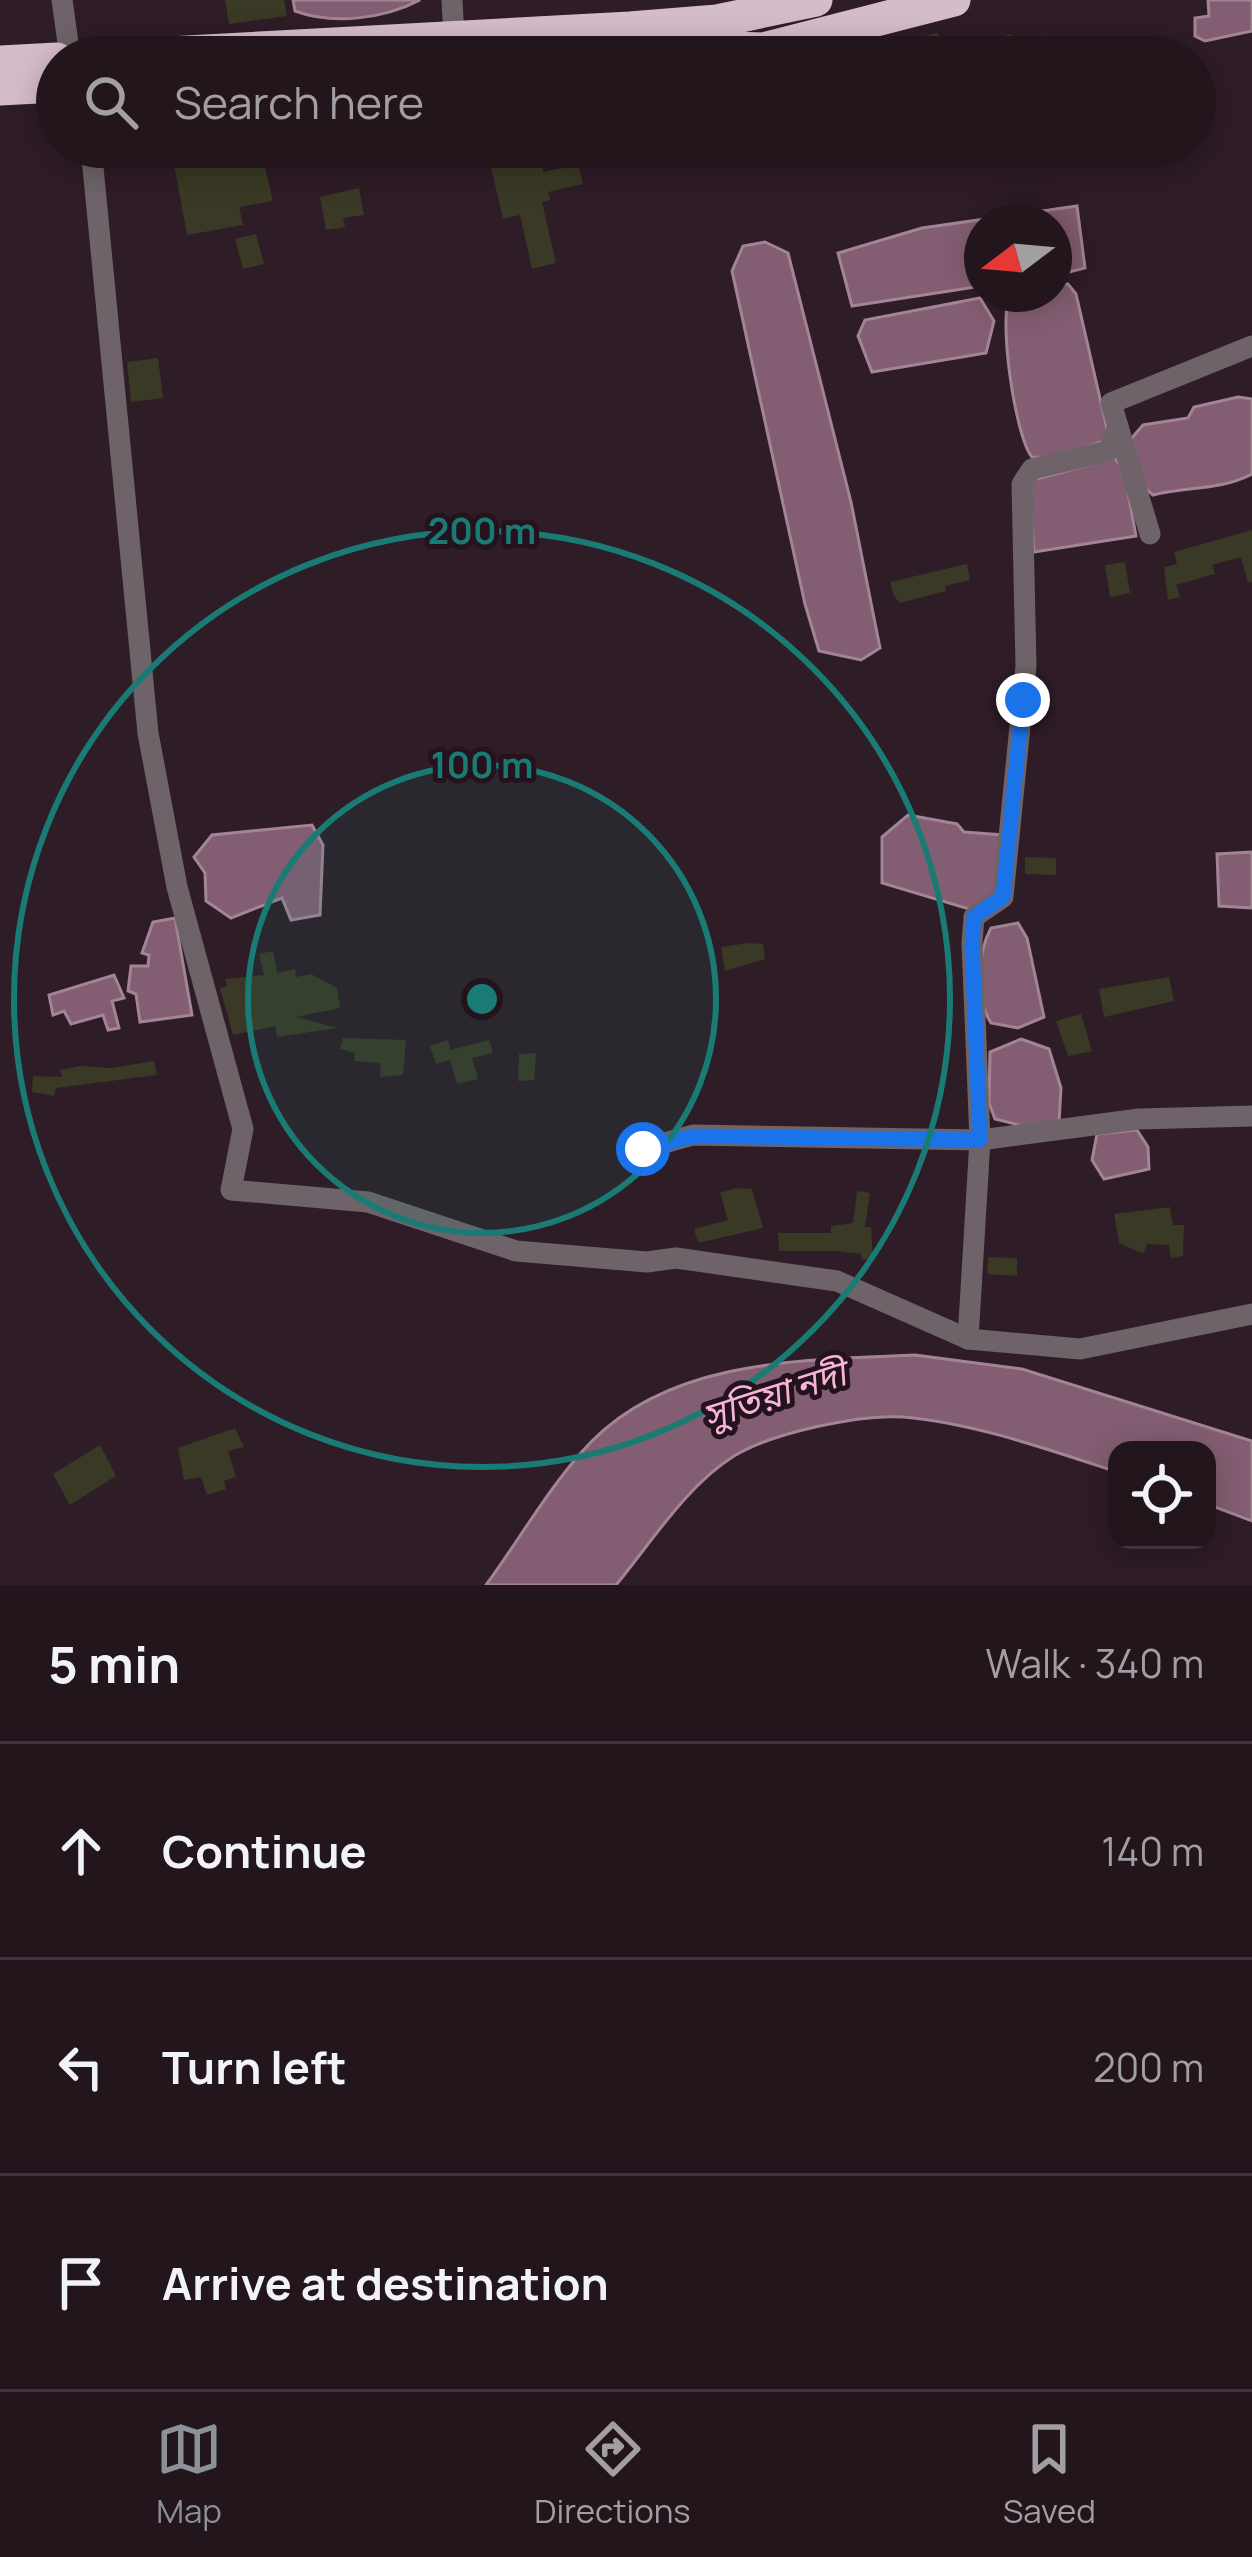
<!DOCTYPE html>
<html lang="en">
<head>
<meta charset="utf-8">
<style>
	:root { --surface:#22151c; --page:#2a1e25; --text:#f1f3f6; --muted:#a29fa3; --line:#3f343b; --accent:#8c9099 }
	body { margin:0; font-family:Manrope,"Noto Sans Bengali",sans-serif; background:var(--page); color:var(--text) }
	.controls { position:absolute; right:36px; bottom:36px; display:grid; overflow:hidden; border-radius:24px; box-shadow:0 6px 30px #0003 }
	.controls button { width:108px; height:108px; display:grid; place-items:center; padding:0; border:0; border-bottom:3px solid var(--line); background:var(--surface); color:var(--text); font:60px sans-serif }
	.compass { position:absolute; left:964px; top:204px; width:108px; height:108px; border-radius:50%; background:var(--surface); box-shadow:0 6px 30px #0003; rotate:254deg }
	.stop { position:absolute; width:36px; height:36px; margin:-27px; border:9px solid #1a73e8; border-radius:50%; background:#fff }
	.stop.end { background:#1a73e8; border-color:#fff; box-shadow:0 3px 12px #0008 }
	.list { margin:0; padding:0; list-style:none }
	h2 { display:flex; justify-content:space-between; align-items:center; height:156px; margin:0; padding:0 48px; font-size:51px }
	h2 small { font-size:39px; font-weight:400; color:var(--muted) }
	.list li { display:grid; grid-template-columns:78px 1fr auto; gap:36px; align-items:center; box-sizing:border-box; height:216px; padding:0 48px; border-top:3px solid var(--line) }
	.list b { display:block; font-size:45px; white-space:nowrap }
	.list em { font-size:39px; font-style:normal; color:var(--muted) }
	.icon { flex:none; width:66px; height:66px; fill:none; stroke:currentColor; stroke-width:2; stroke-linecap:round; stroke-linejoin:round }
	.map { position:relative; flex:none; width:1252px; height:1585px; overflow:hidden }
	.search { position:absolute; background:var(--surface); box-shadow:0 6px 30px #0003; left:36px; right:36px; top:36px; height:132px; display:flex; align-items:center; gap:30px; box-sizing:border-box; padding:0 42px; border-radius:66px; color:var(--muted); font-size:45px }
	.sheet { height:804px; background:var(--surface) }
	nav { display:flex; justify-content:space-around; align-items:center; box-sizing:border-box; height:168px; border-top:3px solid var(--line); background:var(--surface); font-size:33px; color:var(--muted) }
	nav a { display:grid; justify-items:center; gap:6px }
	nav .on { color:var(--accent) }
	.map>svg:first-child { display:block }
	.water { fill:#835d71; stroke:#a38494; stroke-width:3 }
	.building { fill:#393925 }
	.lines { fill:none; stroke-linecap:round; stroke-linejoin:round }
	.minor { stroke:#6d6368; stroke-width:21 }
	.highway { stroke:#d5bcc9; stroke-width:33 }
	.route { stroke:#1a73e8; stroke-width:15 }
	.ring { fill:none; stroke:#1a7b74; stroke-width:6 }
	.labels { text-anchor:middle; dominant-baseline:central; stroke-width:10; stroke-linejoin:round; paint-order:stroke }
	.water-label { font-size:36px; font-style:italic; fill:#f6b5d8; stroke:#24131d }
	.centre { fill:#1a7b74; stroke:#24131d; stroke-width:6 }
	.ring-label { font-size:36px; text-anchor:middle; font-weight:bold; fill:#1a7b74; stroke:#24131d; stroke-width:10; stroke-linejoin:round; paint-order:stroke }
</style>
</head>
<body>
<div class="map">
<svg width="1252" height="1585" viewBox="0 0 1252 1585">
	<rect width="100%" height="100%" fill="#2e1c26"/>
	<g class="water">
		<path d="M293 0H420C384 19 333 25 295 11Z"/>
		<path d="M1208 0H1252V31L1205 41 1195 36V18L1209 16Z"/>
		<path d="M1077 206 1085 268 1054 276V222H982V286L852 306 838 253 922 228Z"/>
		<path d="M765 242 788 253 851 502 880 648 861 660 819 651 805 604 732 271 743 246Z"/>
		<path d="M1054 284H1068L1076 294 1107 429 1104 441 1053 458 1032 457C1015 437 997 313 1011 294H1054Z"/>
		<path d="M980 298 994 321 986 353 872 372 858 336 865 320Z"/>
		<path d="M1238 397 1252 399V474C1219 491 1187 486 1153 495L1145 488 1130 440 1143 425 1188 418 1194 407Z"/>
		<path d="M1115 458 1124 471 1136 536 1034 552 1029 481Z"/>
		<path d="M908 815 957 824 964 832 1003 835 1000 894 972 910 882 883V837Z"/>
		<path d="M312 825 323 845 320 915 291 920 282 898 231 918 206 901 205 873 194 857 212 835Z"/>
		<path d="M1252 852V908L1219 906 1217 854Z"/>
		<path d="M175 918 192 1015 140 1022 136 994 128 991 131 966H148L149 955 142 953 153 922Z"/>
		<path d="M1018 923 1027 938 1044 1017 1018 1028 991 1023C975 998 977 954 991 928Z"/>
		<path d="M114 975 124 998 112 1001 119 1028 108 1030 103 1015 71 1024 64 1011 53 1015 49 995Z"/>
		<path d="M1021 1039 1049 1049 1061 1088 1059 1123 1027 1127 995 1119 989 1103 990 1052Z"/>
		<path d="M1137 1130 1148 1147 1149 1169 1104 1179 1092 1160 1097 1134Z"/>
		<path d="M915 1355 1022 1369 1252 1441V1521L1207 1504V1450H1117V1472C1050 1450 974 1423 903 1417 859 1414 772 1433 734 1456 686 1486 651 1543 616 1585H486C520 1539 551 1483 591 1442 673 1358 806 1360 915 1355Z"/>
	</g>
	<g class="building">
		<path d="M225 0H284L287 16 229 24Z"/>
		<path d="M938 33 944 57 919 55 915 38Z"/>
		<path d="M1011 34 1013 45 1048 35 1052 47 1016 57H983L1000 48 997 38Z"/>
		<path d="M204 147H260L273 201 239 207 243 225 187 235 172 153Z"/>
		<path d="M561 147H574L583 184 548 192 550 200 542 202 556 263 532 269 520 215 503 219 490 163 539 155 543 172 567 167Z"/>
		<path d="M359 188 364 215 343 218 345 227 326 230 320 197Z"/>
		<path d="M256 234 264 264 243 269 235 239Z"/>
		<path d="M158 358 163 398 131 402 127 362Z"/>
		<path d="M1252 530V582L1248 583 1241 557 1212 565 1215 574 1176 585 1180 597 1168 600 1164 567 1177 564 1174 552Z"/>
		<path d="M1125 562 1130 593 1110 597 1105 565Z"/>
		<path d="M967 564 970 580 945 586 946 591 900 603 894 596 890 582Z"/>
		<path d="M1025 857 1056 858V875L1025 874Z"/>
		<path d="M748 943 763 944 765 959 725 971 721 947Z"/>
		<path d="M273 951 277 973 295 969 296 977 311 974 337 988 340 1008 296 1017 337 1028 277 1037 275 1026 233 1035 220 988 227 986 225 979 264 975 259 954Z"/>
		<path d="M1169 977 1174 1001 1104 1017 1099 989Z"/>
		<path d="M1081 1014 1092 1051 1068 1056 1056 1021Z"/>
		<path d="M343 1038 406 1040 403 1075 380 1077 381 1063 354 1061 355 1053 340 1049Z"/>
		<path d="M448 1040 450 1050 489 1040 493 1053 472 1058 478 1079 457 1084 450 1060 436 1064 430 1046Z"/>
		<path d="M536 1053 534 1080 518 1081 519 1054Z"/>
		<path d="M154 1061 157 1075 56 1088 54 1096 32 1092 33 1076 62 1077 60 1070 80 1066 110 1068Z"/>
		<path d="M736 1188 752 1189 763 1228 698 1243 694 1229 728 1220 720 1193Z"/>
		<path d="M857 1191 870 1193 865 1227H871L873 1258 862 1260 861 1254 837 1251H779L778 1233H831V1226L853 1223Z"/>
		<path d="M1170 1207 1173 1225H1184L1183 1256 1171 1258 1169 1245 1147 1244 1143 1254 1119 1243 1114 1214Z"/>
		<path d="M988 1257 1017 1258V1276L987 1274Z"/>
		<path d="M235 1428 244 1447 228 1451 236 1477 224 1481 226 1489 207 1495 201 1477 184 1480 178 1448Z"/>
		<path d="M100 1445 116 1476 70 1505 53 1474Z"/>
	</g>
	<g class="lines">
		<g class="minor">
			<path d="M62 0 70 57"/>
			<path d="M452 0 454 38"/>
			<path d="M91 147 148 733 177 887 243 1129 231 1190 368 1202 516 1251 647 1262 676 1258 837 1281 968 1339 1080 1349 1252 1314"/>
			<path d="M1150 534 1111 403 1252 346"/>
			<path d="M643 1149 693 1135 980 1140 1139 1119 1252 1116"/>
			<path d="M968 1339 980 1140 972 943 974 917 1003 897 1026 666 1022 484 1032 469 1108 451 1118 427"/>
		</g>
		<g class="highway">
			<path d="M95 57 630 28 717 21 816 0"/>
			<path d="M623 57 700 47 763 49 954 0"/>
			<path d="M0 62 57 59"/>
			<path d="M0 89 57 86"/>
		</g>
	</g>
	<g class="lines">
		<path class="route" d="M643 1149 693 1136 980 1140 972 944 974 917 1003 897 1023 700"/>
	</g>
	<circle cx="482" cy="999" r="234" fill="#1a7b74" fill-opacity=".12"/>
	<g class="ring">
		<circle cx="482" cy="999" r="234"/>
		<circle cx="482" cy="999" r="468"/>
	</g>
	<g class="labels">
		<g class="water-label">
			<text transform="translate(774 1394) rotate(-18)">সুতিয়া নদী</text>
		</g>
	</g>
	<circle cx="482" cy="999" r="18" class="centre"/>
	<g class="ring-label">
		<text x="482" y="544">200 m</text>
		<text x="482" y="778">100 m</text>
	</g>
</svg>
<div class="controls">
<button><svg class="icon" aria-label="locate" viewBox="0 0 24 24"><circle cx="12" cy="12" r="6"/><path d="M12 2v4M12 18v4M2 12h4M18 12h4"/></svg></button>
</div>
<svg class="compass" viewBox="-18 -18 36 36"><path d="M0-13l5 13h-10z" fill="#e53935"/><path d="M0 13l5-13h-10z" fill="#a29fa3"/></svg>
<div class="stop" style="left:643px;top:1149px"></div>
<div class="stop end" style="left:1023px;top:700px"></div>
<div class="search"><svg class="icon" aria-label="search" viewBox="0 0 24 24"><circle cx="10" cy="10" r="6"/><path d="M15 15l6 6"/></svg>Search here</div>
</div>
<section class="sheet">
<h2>5 min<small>Walk · 340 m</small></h2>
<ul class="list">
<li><svg class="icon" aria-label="ahead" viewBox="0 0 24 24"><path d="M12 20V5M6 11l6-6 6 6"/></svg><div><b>Continue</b></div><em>140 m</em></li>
<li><svg class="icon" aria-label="left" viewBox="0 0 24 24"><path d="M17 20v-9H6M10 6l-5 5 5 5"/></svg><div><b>Turn left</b></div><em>200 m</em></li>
<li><svg class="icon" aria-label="arrive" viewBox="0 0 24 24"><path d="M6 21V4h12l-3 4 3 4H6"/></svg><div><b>Arrive at destination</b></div></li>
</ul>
</section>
<nav>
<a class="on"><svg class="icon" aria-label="map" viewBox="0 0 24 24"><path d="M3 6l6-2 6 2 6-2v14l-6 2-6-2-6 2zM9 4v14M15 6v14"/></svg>Map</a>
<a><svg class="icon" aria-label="directions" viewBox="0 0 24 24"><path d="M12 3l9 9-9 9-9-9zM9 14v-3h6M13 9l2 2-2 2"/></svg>Directions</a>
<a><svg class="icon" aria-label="saved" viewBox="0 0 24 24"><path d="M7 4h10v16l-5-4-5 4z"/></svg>Saved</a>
</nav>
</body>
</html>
